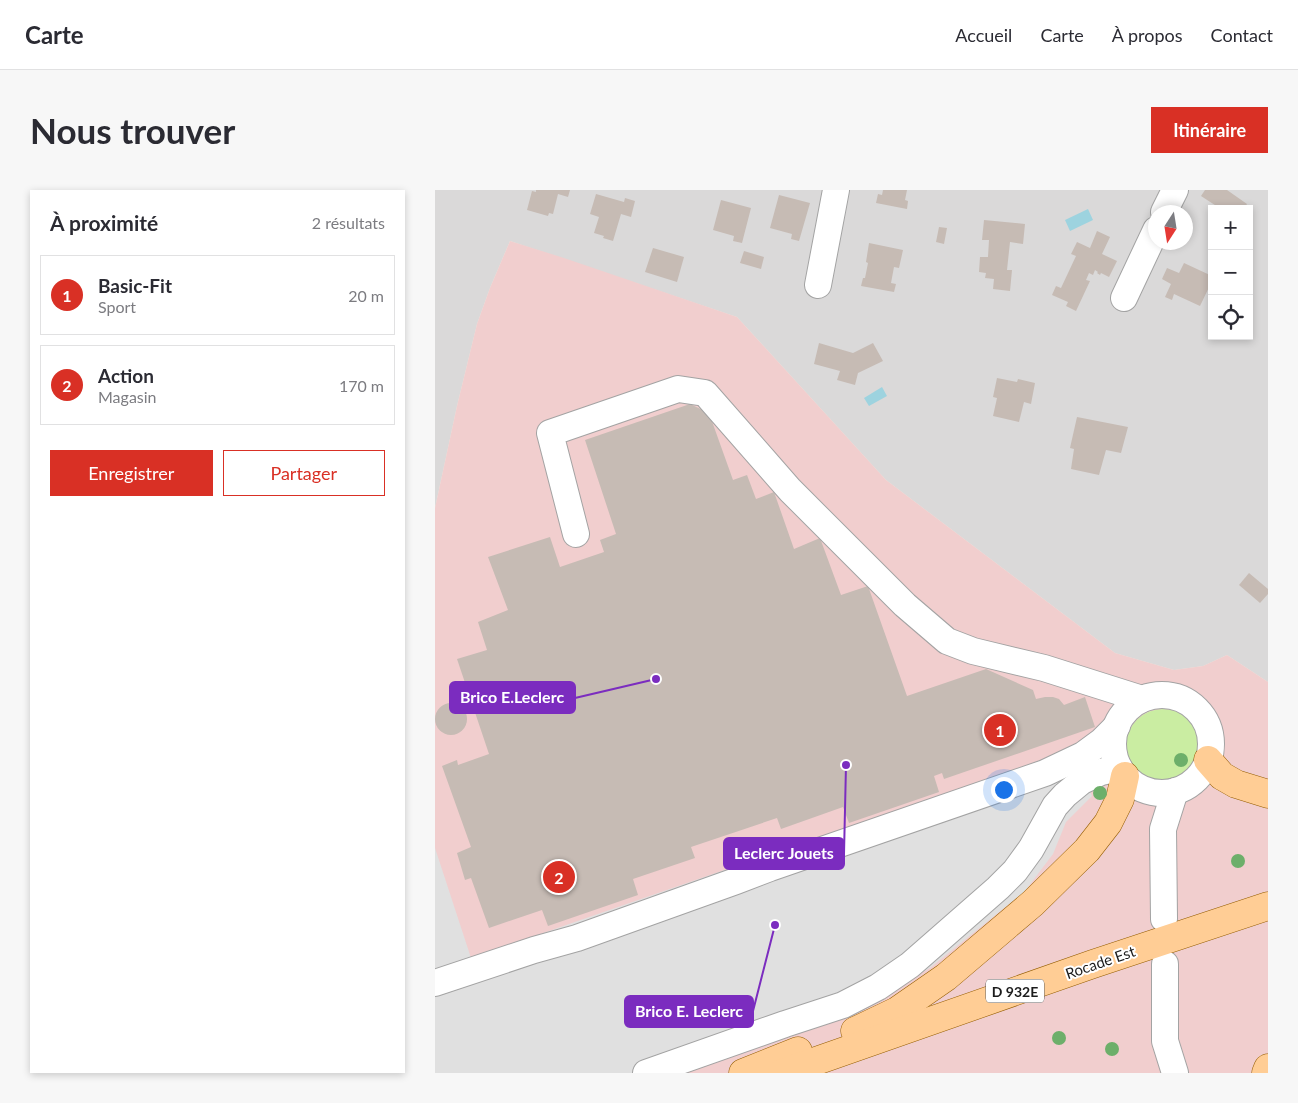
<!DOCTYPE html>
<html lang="fr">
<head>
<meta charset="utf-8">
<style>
	:root { --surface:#fff; --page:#f7f7f7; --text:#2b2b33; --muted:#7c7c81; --line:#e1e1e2; --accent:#d93025 }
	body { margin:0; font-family:Lato,sans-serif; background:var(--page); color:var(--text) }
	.controls { position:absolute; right:15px; top:15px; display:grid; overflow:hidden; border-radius:0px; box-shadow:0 2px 8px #0003 }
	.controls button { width:45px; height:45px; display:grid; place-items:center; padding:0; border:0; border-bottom:1px solid var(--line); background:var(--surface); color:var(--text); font:25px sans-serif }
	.compass { position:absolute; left:713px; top:15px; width:45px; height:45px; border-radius:50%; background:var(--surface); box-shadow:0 2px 8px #0003; rotate:192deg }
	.you { position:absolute; left:568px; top:599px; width:18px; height:18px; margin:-12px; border:4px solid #fff; border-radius:50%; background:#1a73e8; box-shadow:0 0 0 8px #1a73e833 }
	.badge { display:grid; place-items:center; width:32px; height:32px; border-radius:50%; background:var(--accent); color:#fff; font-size:16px; font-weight:700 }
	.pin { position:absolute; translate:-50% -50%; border:2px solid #fff; box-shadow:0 1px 5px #0006 }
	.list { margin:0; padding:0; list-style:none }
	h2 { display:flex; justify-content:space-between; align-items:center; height:65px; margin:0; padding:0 20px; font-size:21px }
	h2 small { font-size:16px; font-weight:400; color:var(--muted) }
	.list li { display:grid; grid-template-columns:32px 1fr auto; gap:15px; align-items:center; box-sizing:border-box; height:80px; margin:0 10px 10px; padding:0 10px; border:1px solid var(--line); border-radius:0px }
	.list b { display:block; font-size:19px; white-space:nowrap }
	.list p { margin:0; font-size:16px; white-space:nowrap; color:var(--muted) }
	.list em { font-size:16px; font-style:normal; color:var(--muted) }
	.actions { display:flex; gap:10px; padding:15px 20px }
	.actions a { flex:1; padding:11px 0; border:1px solid var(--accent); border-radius:0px; text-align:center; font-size:18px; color:var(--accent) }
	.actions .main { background:var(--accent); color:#fff }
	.icon { flex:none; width:28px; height:28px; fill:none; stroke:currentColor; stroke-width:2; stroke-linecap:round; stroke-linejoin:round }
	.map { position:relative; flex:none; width:833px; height:883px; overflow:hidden; border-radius:0px }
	header { display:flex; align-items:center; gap:30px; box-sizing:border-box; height:70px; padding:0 25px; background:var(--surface); border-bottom:1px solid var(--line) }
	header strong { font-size:24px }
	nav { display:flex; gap:28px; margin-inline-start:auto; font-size:18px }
	.intro { display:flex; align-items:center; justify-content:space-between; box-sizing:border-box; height:120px; padding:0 30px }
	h1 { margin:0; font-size:35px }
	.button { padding:12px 22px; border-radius:0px; background:var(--accent); color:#fff; font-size:18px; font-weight:700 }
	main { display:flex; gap:30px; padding:0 30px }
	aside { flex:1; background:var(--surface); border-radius:0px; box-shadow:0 2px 8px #0003 }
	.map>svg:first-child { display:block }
	.residential { fill:#dad9d9; fill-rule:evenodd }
	.commercial { fill:#f1cece }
	.grass { fill:#caeda2 }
	.parking { fill:#e0e0e0 }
	.water { fill:#9dd3df }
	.building { fill:#c6bbb4 }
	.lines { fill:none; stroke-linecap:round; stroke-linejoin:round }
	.minor-casing { stroke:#a3a3a3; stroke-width:28 }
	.major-casing { stroke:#945d00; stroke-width:29 }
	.minor { stroke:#fff; stroke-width:26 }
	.major { stroke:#ffcd95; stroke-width:28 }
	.tree { fill:#6daf6a }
	.labels { text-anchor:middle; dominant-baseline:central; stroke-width:4; stroke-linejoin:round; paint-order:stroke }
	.shield { fill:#fff; stroke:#606060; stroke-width:1 }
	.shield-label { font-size:14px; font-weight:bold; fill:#1c1c1c }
	.street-label { font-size:15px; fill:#1c1c1c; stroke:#fff }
	.leader { fill:none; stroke:#7b2cbf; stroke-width:2 }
	.callout-dot { fill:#7b2cbf; stroke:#fff; stroke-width:2 }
	.callout { fill:#7b2cbf; stroke:#7b2cbf; stroke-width:2 }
	.callout-label { font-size:16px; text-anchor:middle; font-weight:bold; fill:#fff }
</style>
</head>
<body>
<header>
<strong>Carte</strong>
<nav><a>Accueil</a><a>Carte</a><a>À propos</a><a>Contact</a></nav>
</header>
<div class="intro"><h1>Nous trouver</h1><a class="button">Itinéraire</a></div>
<main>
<aside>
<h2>À proximité<small>2 résultats</small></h2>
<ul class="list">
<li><span class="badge">1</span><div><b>Basic-Fit</b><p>Sport</p></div><em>20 m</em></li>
<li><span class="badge">2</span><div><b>Action</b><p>Magasin</p></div><em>170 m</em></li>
</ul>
<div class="actions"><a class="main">Enregistrer</a><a>Partager</a></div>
</aside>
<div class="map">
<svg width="833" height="883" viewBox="0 0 833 883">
	<rect width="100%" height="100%" fill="#eee9e1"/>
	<path class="residential" d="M0 0H833V492L792 465 768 476 739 480 680 463 451 290 302 127 75 51 55 98 42 134 22 216 0 318ZM777 19H814V146H777ZM721 22H751V52H721Z"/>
	<path class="commercial" d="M75 51 129 68 302 127 451 290 680 463 739 480 768 476 792 465 833 492V883H0V318L22 216 42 134 55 98Z"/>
	<circle class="grass" cx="728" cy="556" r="37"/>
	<path class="parking" d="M638 559 657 606 631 632 618 664 590 701 495 778 425 819 245 883H0V658L36 768Z"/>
	<g class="water">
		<path d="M653 19 658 30 635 41 630 30Z"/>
		<path d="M447 197 452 206 434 216 429 208Z"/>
	</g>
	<g class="building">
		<path d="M101 0H135L133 7 123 4 118 24 114 23 113 26 92 20 97 1 101 2Z"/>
		<path d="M448 0H472L470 10 473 11 472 19 441 13 443 4 447 5Z"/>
		<path d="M770 0H792L812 14 809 19H786L766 6Z"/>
		<path d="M161 4 189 12 190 8 200 11 196 27 186 24 178 51 168 48 169 46 159 43 164 27 155 24Z"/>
		<path d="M344 5 375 13 364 51 356 49 357 44 335 38Z"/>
		<path d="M286 10 316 18 307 53 298 51 299 46 278 40Z"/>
		<path d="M549 30 590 34 588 54 575 52 572 80H577L575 101 558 99 559 89 550 88 551 83 544 82 545 67H553L554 50H547Z"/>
		<path d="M504 37 512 38 509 54 501 52Z"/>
		<path d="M662 41 675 47 667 64 682 71 674 87 666 83 665 85 662 83 663 82 660 80 658 85 654 83 651 90 655 91 641 121 631 116 633 112 617 105 621 96 626 98 641 66 636 64 642 52 655 58Z"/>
		<path d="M434 53 468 60 464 78 459 77 456 93 461 94 459 102 426 96 428 88H430L433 73 431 72Z"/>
		<path d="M218 58 249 67 242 92 210 82Z"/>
		<path d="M309 61 329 67 326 79 305 73Z"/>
		<path d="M749 73 777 86V91L765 116 739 104 737 110 730 107 736 94 727 89 732 78 744 83Z"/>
		<path d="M384 153 418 163 438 153 448 171 423 183 420 195 402 190 405 181 379 174Z"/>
		<path d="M562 188 582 192 583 189 600 193 596 214 589 212 584 232 558 226 562 208 558 207Z"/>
		<path d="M255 214 274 223 298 290 312 285 321 309 339 302 359 359 385 348 406 405 433 396 472 506 551 479 598 500 601 509 610 507H618L624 509 629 515 650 507 660 537 509 589 507 583 499 586 504 602 414 633 408 617 346 639 342 628 256 657 260 668 198 689 203 705 113 736 107 720 54 738 36 688 30 690 22 663 36 657 7 576 22 570 23 575 54 564 22 469 52 460 43 432 73 420 53 367 115 347 125 377 169 362 165 350 181 344 150 250Z"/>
		<path d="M642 227 693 237 686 263 671 260 664 285 636 279 639 259 635 258Z"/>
		<path d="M814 383 833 399V404L825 413 804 395Z"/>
		<circle cx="16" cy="529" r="16"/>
	</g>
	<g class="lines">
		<g class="minor-casing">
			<g id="minor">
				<path d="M729 22 740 0"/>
				<path d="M383 95 401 0"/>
				<path d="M689 108 721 40"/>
				<path d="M141 344 115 243 243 199 270 203 355 300 470 415 512 451 538 461 609 478 707 509"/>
				<circle cx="727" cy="554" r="49"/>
				<path d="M729 729 728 639 740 601"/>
				<path d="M730 774V851L740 883"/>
				<path d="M0 793 99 760 142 748 301 691 335 678 610 583 648 565 667 551 682 536"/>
				<path d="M211 883 350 834 408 815 443 797 475 775 563 698 580 681 596 659 620 616 630 605 647 591 666 582 684 578"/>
			</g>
		</g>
		<g class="major-casing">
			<g id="major">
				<path d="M773 570 787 586 801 594 833 604"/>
				<path d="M420 841 462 821 511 787 598 713 652 660 673 633 685 609 690 586"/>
				<path d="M308 883 363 861"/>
				<path d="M347 883 658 774 833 716"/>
				<path d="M831 883 833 878"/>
			</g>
		</g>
		<use href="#minor" class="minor"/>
		<use href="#major" class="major"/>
	</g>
	<g class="tree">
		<circle cx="746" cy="570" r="7"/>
		<circle cx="665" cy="603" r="7"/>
		<circle cx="803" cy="671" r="7"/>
		<circle cx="624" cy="848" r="7"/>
		<circle cx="677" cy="859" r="7"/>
	</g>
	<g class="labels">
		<rect class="shield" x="551" y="789.5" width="58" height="23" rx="4"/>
		<g class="shield-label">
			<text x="580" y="801">D 932E</text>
		</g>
		<g class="street-label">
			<text transform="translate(665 772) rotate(-19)">Rocade Est</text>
		</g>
	</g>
	<path class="leader" d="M221 489L140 508M411 575L409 664M340 735L318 821"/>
	<g class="callout-dot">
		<circle cx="221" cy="489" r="5"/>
		<circle cx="411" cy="575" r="5"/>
		<circle cx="340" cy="735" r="5"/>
	</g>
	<g class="callout">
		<rect x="15" y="492" width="125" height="31" rx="5"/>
		<rect x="289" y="648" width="120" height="31" rx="5"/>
		<rect x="190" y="806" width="128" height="31" rx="5"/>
	</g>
	<g class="callout-label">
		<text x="77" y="513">Brico E.Leclerc</text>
		<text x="349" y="669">Leclerc Jouets</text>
		<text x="254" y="827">Brico E. Leclerc</text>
	</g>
</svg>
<div class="controls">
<button>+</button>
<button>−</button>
<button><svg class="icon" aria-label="locate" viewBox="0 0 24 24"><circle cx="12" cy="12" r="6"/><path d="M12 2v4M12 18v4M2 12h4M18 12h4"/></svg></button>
</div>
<svg class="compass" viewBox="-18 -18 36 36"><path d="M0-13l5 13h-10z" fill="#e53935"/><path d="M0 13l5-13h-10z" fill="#7c7c81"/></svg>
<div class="you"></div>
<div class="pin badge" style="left:565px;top:540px">1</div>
<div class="pin badge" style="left:124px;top:687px">2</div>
</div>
</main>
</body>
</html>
